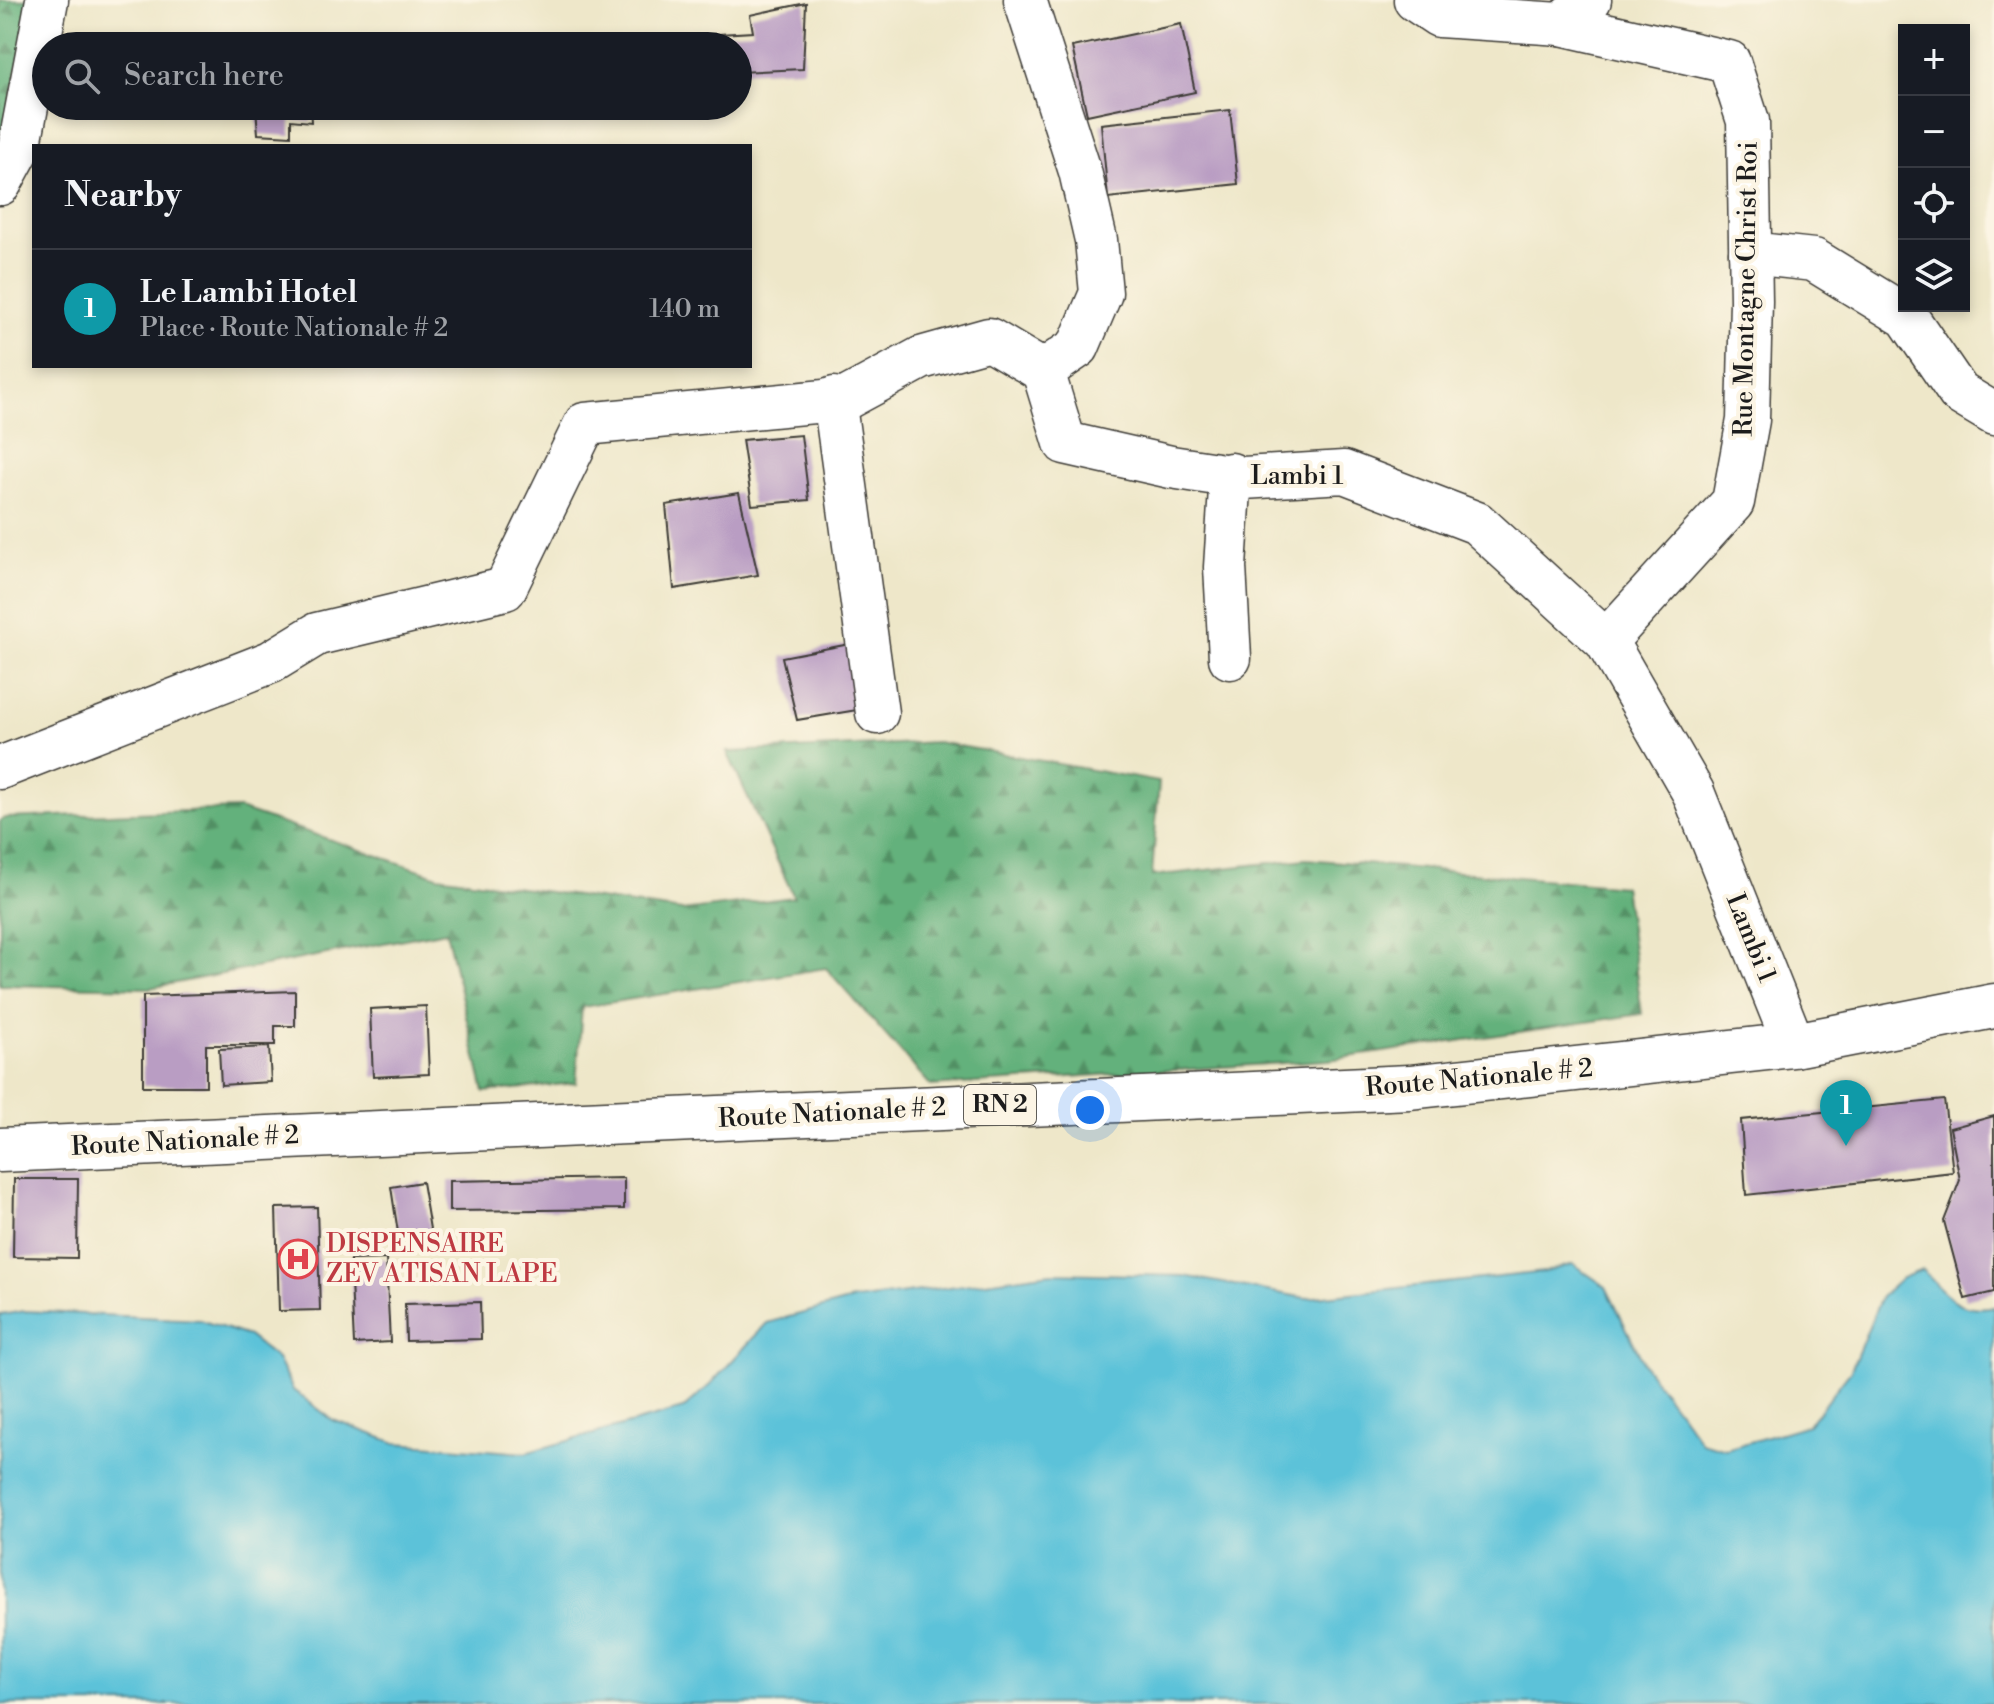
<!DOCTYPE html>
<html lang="en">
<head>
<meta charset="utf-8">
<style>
	:root { --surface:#171b24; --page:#20242c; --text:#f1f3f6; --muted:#9ea1a6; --line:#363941; --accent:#db2777 }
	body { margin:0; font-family:"Libre Bodoni",serif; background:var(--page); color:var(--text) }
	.controls { position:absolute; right:24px; top:24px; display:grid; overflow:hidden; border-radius:0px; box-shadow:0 4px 12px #0003 }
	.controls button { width:72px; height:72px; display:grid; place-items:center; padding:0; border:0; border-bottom:2px solid var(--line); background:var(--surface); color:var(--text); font:40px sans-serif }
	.you { position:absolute; left:1090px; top:1110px; width:28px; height:28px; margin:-20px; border:6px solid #fff; border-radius:50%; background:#1a73e8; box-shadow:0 0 0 12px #1a73e833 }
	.badge { display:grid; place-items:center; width:52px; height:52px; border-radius:50%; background:var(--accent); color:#fff; font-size:26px; font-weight:700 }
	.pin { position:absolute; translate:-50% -66px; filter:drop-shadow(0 2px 4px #0008) }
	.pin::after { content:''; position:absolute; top:42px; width:28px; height:24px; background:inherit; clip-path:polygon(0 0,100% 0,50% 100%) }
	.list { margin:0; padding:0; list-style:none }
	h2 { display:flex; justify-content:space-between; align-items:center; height:104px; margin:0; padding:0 32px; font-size:34px }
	h2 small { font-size:26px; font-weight:400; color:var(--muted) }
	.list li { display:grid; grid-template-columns:52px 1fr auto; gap:24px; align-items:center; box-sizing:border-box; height:120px; padding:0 32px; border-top:2px solid var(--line) }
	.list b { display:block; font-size:30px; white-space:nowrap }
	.list p { margin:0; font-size:26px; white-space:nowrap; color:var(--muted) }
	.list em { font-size:26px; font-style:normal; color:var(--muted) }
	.icon { flex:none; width:44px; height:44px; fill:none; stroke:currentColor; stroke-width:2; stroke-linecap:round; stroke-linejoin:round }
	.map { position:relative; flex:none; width:1994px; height:1704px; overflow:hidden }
	.search { position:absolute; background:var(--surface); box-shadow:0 4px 12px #0003; left:32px; top:32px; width:720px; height:88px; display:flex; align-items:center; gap:20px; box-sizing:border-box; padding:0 28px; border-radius:44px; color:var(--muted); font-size:30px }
	.panel { position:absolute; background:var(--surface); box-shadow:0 4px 12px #0003; left:32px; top:144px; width:720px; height:224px; border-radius:0px }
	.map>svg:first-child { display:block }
	.forest { fill:url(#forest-firs); stroke:#40664c; stroke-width:2 }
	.water { fill:#5cc2d9; stroke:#3c6f7a; stroke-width:2 }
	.building { fill:#b99dc3 }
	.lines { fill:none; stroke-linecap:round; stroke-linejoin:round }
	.minor-casing { stroke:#3c3a36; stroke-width:45 }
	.primary-casing { stroke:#3c3a36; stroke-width:47 }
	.minor { stroke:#fff; stroke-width:42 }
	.primary { stroke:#fff; stroke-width:44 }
	.labels { text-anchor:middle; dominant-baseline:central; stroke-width:8; stroke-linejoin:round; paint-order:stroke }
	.shield { fill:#fcf5e5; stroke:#5f5d58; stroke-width:2 }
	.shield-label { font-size:24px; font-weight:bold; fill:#1c1c1c }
	.street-label { font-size:26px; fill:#1c1c1c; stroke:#fcf5e5 }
	.health-label { font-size:26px; fill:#be3a42; stroke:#fcf5e5; text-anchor:start }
</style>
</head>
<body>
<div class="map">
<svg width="1994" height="1704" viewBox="0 0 1994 1704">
	<defs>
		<pattern id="forest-firs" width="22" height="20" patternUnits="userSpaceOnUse" patternTransform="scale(2)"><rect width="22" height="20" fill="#63b17b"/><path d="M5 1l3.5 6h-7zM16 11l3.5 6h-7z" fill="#518f64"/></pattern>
	</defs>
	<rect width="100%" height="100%" fill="#fcf5e5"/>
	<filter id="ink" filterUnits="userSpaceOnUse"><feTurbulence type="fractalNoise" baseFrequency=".0125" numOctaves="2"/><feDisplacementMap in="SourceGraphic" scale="16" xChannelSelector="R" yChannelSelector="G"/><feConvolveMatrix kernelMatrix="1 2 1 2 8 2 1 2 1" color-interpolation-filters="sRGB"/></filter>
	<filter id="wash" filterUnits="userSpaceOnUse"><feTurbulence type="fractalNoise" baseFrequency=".006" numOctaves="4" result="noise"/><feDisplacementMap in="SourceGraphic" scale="32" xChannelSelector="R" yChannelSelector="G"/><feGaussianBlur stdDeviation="1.8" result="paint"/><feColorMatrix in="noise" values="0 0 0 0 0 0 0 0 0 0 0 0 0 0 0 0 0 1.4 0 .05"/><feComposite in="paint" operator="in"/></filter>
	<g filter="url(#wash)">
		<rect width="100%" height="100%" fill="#eee7c9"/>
		<g class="forest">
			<path d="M0 0H32L0 148Z"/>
			<path d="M937 742 1159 782 1152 876 1306 859 1624 886 1642 1014 1328 1060 931 1086 826 968 582 1007 576 1083 484 1092 446 931 150 988 0 985V821L5 818 239 809 438 876 682 911 794 897 727 752Z"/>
		</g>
		<path class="water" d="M1573 1264 1606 1287 1646 1368 1701 1442 1726 1449 1808 1425 1851 1370 1881 1297 1902 1278 1922 1270C1947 1294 1957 1314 1994 1306V1704H0V1315L25 1311 200 1320 248 1336 277 1359 293 1390 333 1420 396 1443 525 1453 683 1409 710 1385 767 1323 848 1301 1051 1273 1184 1276 1306 1298 1545 1272Z"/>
		<g id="blocks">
			<g class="building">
				<path d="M806 3 803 69 738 72V46H685L684 36 753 32 750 15Z"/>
				<path d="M1181 24 1195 92 1087 115 1072 47Z"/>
				<path d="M256 106H310L311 122 291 120V136L258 134Z"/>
				<path d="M1230 110 1238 184 1108 198 1101 124Z"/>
				<path d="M801 435 809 500 752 505 742 440Z"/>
				<path d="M739 493 758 575 674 589 666 505Z"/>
				<path d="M855 643 869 708 797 720 782 657Z"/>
				<path d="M295 991V1026H275V1045H206V1086H143V996Z"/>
				<path d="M426 1006 429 1074 373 1077 370 1009Z"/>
				<path d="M269 1047 271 1082 221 1085 219 1049Z"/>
				<path d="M1944 1100 1953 1172 1746 1195 1741 1120Z"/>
				<path d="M1994 1116V1292L1965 1299 1944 1221 1960 1180 1950 1128Z"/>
				<path d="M624 1178V1209L449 1211V1181Z"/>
				<path d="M14 1179H78L77 1258 13 1257Z"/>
				<path d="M422 1182 431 1235 399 1239 391 1187Z"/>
				<path d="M317 1207 320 1310 279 1311 276 1208Z"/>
				<path d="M386 1259 390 1342 354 1344 350 1260Z"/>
				<path d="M480 1302 481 1339 406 1341 405 1304Z"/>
			</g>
		</g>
	</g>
	<g filter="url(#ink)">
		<use href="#blocks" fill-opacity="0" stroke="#3c3a36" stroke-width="2"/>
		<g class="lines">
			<g class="minor-casing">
				<g id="minor">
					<path d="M1025 0 1080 171 1096 240 1101 293 1078 347 1043 371 1065 443 1171 467 1243 478 1344 472 1477 523 1606 641 1693 792 1794 1045"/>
					<path d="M1415 0 1439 16 1561 24 1590 0"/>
					<path d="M1561 24 1729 62 1748 121 1751 301 1748 420 1733 502 1606 641"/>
					<path d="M0 184 19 149 47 0"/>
					<path d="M1750 253 1814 260 1907 317 1959 393 1994 414"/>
					<path d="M834 398 877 713"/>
					<path d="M1230 658 1225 567 1231 474"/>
					<path d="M0 768 271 662 317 634 505 589 585 424 845 399 921 358 989 339 1043 371"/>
				</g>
			</g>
			<g class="primary-casing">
				<path id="primary" d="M0 1150 1410 1087 1794 1045 1994 1006"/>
			</g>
			<use href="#minor" class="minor"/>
			<use href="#primary" class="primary"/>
		</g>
	</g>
	<defs>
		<g id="hospital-ring" transform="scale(2)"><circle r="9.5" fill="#fcf5e5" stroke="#e0444e" stroke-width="1.5"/><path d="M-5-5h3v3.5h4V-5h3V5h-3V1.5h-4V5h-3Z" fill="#e0444e"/></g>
	</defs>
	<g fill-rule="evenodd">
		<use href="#hospital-ring" x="298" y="1259"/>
	</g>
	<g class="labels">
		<rect class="shield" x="964" y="1085" width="72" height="40" rx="6"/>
		<g class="shield-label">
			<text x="1000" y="1105">RN 2</text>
		</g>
		<g class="street-label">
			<text transform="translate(1746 289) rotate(-89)">Rue Montagne Christ Roi</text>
			<text x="1297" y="476">Lambi 1</text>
			<text transform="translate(1751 938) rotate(68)">Lambi 1</text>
			<text transform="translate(1479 1078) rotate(-5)">Route Nationale # 2</text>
			<text transform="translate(832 1113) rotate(-3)">Route Nationale # 2</text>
			<text transform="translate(185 1141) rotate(-3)">Route Nationale # 2</text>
		</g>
		<g class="health-label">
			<text x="326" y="1244">DISPENSAIRE<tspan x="326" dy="30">ZEV ATISAN LAPE</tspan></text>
		</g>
	</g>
</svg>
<div class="controls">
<button>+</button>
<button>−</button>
<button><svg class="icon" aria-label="locate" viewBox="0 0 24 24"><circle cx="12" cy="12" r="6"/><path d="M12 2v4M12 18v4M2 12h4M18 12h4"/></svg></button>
<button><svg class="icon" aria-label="layers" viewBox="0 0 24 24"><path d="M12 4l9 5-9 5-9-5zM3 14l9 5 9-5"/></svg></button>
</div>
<div class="you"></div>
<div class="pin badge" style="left:1846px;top:1146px;background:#0f9aa8">1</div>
<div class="search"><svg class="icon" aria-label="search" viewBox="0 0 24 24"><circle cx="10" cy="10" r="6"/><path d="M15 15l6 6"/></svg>Search here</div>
<section class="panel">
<h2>Nearby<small></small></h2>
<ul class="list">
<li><span class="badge" style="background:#0f9aa8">1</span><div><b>Le Lambi Hotel</b><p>Place · Route Nationale # 2</p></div><em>140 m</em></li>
</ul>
</section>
</div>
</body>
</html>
